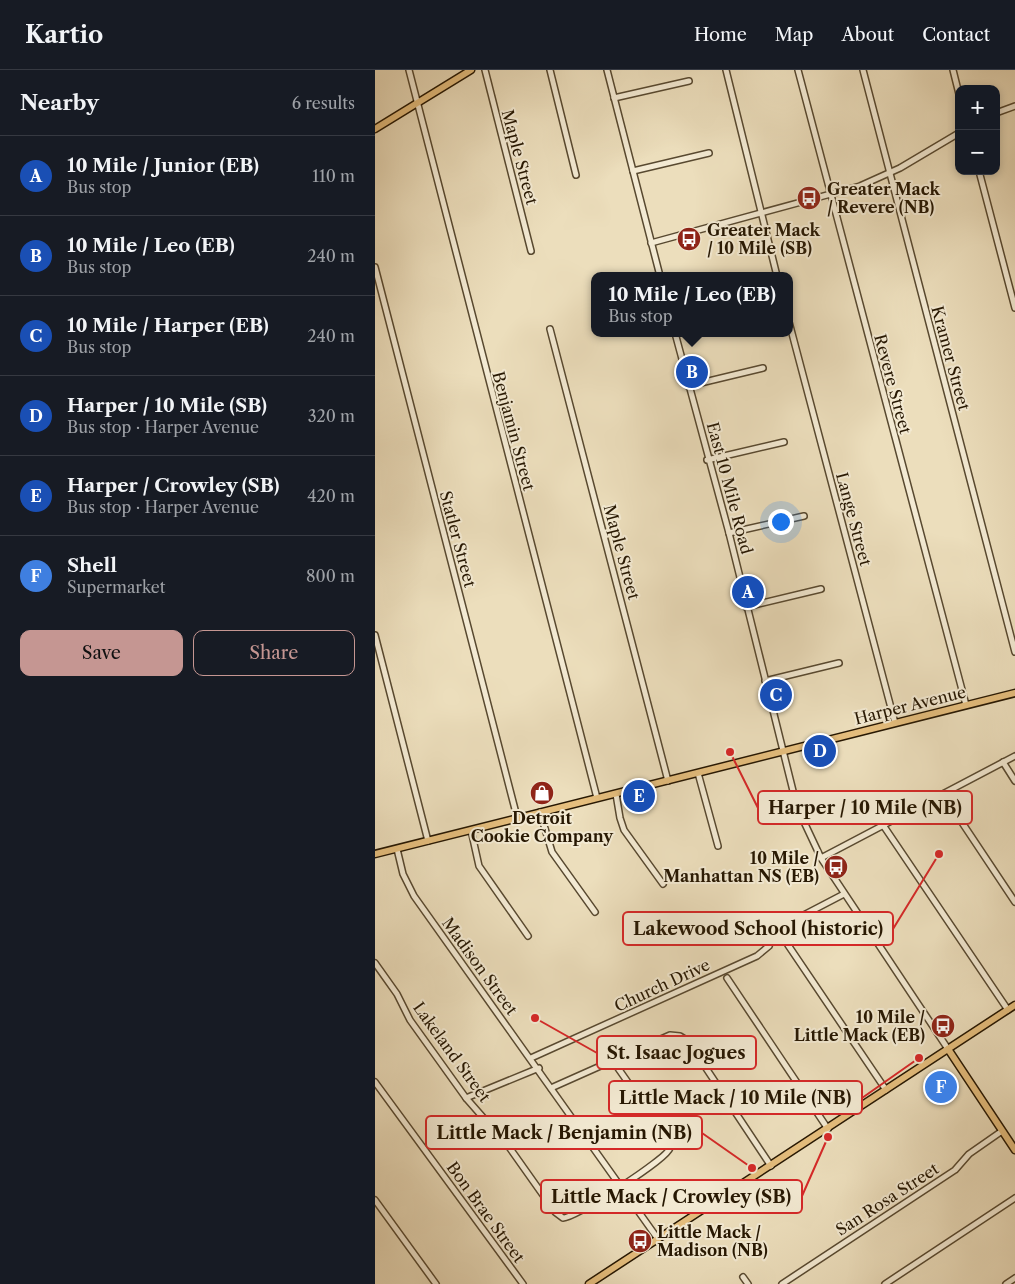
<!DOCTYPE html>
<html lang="en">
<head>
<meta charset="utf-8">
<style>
	:root { --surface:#171b24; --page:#20242c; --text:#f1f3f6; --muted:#9ea1a6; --line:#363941; --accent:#c59692 }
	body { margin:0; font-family:"Libre Caslon Text",serif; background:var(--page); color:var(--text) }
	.controls { position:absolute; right:15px; top:15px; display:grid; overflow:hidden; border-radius:10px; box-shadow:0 2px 8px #0003 }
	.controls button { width:45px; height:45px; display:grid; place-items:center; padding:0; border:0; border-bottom:1px solid var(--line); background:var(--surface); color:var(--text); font:25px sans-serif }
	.you { position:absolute; left:405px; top:451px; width:18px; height:18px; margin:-12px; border:4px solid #fff; border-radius:50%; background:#1a73e8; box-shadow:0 0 0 8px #1a73e833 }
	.badge { display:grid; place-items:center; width:32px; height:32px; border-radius:50%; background:var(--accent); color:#fff; font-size:16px; font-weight:700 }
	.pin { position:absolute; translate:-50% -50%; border:2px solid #fff; box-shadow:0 1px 5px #0006 }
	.popup { position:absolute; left:216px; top:202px; width:202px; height:65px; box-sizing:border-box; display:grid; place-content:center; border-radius:10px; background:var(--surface); filter:drop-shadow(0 1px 4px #0005); font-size:16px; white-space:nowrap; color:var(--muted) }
	.popup b { font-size:19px; color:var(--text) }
	.popup::after { content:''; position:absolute; left:50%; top:100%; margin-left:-10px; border:10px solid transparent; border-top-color:var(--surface) }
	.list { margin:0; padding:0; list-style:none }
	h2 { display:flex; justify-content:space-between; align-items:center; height:65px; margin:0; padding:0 20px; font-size:21px }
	h2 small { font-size:16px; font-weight:400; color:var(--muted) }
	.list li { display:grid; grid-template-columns:32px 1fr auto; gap:15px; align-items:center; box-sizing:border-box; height:80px; padding:0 20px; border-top:1px solid var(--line) }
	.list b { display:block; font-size:19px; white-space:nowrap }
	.list p { margin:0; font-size:16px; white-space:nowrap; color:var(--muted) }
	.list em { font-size:16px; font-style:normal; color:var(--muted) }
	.actions { display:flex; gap:10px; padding:15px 20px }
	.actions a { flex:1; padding:11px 0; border:1px solid var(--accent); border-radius:10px; text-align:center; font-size:18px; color:var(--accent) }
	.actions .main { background:var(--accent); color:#111 }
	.map { position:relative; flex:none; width:640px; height:1214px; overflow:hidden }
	header { display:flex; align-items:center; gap:30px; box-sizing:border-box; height:70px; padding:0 25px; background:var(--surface); border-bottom:1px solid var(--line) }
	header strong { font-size:24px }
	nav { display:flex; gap:28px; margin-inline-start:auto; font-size:18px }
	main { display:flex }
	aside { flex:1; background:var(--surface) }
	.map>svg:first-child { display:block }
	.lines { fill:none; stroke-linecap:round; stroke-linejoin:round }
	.minor-casing { stroke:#584930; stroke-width:8 }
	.major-casing { stroke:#261702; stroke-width:9 }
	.minor { stroke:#f3ead3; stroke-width:5 }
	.major { stroke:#e6bf7e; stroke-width:6 }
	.labels { text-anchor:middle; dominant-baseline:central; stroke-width:4; stroke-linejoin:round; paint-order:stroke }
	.street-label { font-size:16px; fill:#261702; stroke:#f3ead3 }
	.poi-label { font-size:16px; font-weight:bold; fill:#261702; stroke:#f3ead3; text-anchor:start }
	.leader { fill:none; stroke:#d62828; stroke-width:2 }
	.callout-dot { fill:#d62828; stroke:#f3ead3; stroke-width:2 }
	.callout { fill:#f3ead3; stroke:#d62828; stroke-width:2 }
	.callout-label { font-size:18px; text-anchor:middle; font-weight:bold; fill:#261702 }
</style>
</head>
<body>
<header>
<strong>Kartio</strong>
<nav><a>Home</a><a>Map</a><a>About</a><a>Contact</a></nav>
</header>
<main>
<aside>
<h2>Nearby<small>6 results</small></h2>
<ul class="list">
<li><span class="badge" style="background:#1a4fb4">A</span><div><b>10 Mile / Junior (EB)</b><p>Bus stop</p></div><em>110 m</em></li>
<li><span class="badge" style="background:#1a4fb4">B</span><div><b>10 Mile / Leo (EB)</b><p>Bus stop</p></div><em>240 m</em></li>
<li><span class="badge" style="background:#1a4fb4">C</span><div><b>10 Mile / Harper (EB)</b><p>Bus stop</p></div><em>240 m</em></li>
<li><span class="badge" style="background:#1a4fb4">D</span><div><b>Harper / 10 Mile (SB)</b><p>Bus stop · Harper Avenue</p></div><em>320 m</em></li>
<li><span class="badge" style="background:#1a4fb4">E</span><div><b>Harper / Crowley (SB)</b><p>Bus stop · Harper Avenue</p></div><em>420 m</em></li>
<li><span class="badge" style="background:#3f7fe0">F</span><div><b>Shell</b><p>Supermarket</p></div><em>800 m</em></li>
</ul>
<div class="actions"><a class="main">Save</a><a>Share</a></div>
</aside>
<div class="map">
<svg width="640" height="1214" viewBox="0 0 640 1214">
	<rect width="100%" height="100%" fill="#ecdebc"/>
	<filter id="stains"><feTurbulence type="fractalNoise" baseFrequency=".004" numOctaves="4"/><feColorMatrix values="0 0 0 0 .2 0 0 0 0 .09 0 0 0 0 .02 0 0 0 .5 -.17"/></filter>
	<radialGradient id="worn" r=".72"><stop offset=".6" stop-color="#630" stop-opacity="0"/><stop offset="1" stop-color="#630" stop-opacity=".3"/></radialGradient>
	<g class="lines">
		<g class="minor-casing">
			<g id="minor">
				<path d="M34 0 222 728"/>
				<path d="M110 0 156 181"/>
				<path d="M175 0 201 105"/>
				<path d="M232 0 285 206"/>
				<path d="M351 0 402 206"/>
				<path d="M423 0 591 635"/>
				<path d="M488 0 640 582"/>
				<path d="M578 0 584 24"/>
				<path d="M239 28 314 11"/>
				<path d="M621 43 640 36"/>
				<path d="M258 101 334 83"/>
				<path d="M604 101 640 238"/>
				<path d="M276 173 485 116 525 98 584 63"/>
				<path d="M0 197 142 747"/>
				<path d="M414 252 520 653"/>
				<path d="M175 259 293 711"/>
				<path d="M300 263 354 463 422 737 446 788 573 979"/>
				<path d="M313 316 388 298"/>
				<path d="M332 390 409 372"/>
				<path d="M354 463 429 446"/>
				<path d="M371 537 446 519"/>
				<path d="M0 565 53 771"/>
				<path d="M390 611 464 593"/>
				<path d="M628 692 640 711"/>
				<path d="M323 703 343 776"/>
				<path d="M241 724 245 748 249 760 288 814"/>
				<path d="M568 724 640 832"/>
				<path d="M165 742 177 782 220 842"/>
				<path d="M508 755 633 940"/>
				<path d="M96 760 104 796 153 866"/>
				<path d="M22 779 28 804 39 826 283 1169"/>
				<path d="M446 788 640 686"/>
				<path d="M413 875 511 1020"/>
				<path d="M0 893 22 924 35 950 91 1028 134 1077 180 1142 188 1148C201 1147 291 1090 295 1078L292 1068 238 991"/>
				<path d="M352 908 453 1059"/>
				<path d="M156 988 382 886 394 876 400 860 469 824"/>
				<path d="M0 1012 148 1214"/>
				<path d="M176 1018 295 965 305 966 313 971 396 1096"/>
				<path d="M91 1028 164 998"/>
				<path d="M0 1130 61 1214"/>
				<path d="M368 1207 373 1214"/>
				<path d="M407 1214 580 1100 594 1084 627 1061"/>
				<path d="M510 1214 640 1128"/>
				<path d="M631 1214 640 1208"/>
			</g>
		</g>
		<g class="major-casing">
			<g id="major">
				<path d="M0 59 96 0"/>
				<path d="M0 784 640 623"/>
				<path d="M573 979 640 1080"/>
				<path d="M214 1214 640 935"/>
			</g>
		</g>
		<use href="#minor" class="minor"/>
		<use href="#major" class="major"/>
	</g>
	<defs>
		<g id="bus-disc" transform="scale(1.25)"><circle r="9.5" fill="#8f2418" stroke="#f3ead3"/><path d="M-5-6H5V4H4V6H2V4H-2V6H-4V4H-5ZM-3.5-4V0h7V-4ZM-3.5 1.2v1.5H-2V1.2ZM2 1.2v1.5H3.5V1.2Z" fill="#fff"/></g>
		<g id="shop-disc" transform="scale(1.25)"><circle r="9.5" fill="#8f2418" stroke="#f3ead3"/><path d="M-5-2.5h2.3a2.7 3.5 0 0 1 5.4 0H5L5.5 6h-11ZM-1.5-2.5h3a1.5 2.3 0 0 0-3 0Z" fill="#fff"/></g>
	</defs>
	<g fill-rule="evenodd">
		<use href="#bus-disc" x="434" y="128"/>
		<use href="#bus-disc" x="314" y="169"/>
		<use href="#shop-disc" x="167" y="723"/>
		<use href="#bus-disc" x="461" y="797"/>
		<use href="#bus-disc" x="568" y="956"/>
		<use href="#bus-disc" x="265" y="1171"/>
	</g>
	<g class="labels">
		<g class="street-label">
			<text transform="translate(145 87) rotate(75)">Maple Street</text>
			<text transform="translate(576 288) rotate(75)">Kramer Street</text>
			<text transform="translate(518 314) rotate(75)">Revere Street</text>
			<text transform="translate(139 361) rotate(75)">Benjamin Street</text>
			<text transform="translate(355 418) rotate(75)">East 10 Mile Road</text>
			<text transform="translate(479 449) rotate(75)">Lange Street</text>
			<text transform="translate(83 469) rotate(75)">Statler Street</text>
			<text transform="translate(247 482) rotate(75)">Maple Street</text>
			<text transform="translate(535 635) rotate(-14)">Harper Avenue</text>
			<text transform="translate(105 896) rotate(54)">Madison Street</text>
			<text transform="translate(287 915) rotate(-25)">Church Drive</text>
			<text transform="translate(77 982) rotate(54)">Lakeland Street</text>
			<text transform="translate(512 1129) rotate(-33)">San Rosa Street</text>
			<text transform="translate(111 1142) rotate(54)">Bon Brae Street</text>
		</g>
		<g class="poi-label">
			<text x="452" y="119">Greater Mack<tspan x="452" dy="18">/ Revere (NB)</tspan></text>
			<text x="332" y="160">Greater Mack<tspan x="332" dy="18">/ 10 Mile (SB)</tspan></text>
			<text x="167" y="748" text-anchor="middle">Detroit<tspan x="167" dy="18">Cookie Company</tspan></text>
			<text x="444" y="788" text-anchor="end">10 Mile /<tspan x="444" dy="18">Manhattan NS (EB)</tspan></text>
			<text x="550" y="947" text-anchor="end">10 Mile /<tspan x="550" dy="18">Little Mack (EB)</tspan></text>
			<text x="282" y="1162">Little Mack /<tspan x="282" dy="18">Madison (NB)</tspan></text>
		</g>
	</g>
	<path class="leader" d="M355 682L383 738M564 784L518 859M160 948L222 983M544 988L487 1028M377 1098L327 1063M453 1067L427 1126"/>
	<g class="callout-dot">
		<circle cx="355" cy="682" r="5"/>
		<circle cx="564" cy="784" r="5"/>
		<circle cx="160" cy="948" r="5"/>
		<circle cx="544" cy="988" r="5"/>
		<circle cx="377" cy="1098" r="5"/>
		<circle cx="453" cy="1067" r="5"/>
	</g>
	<g class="callout">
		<rect x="383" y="721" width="214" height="33" rx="5"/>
		<rect x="248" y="842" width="270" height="33" rx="5"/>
		<rect x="222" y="966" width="159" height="33" rx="5"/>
		<rect x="234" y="1011" width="253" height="33" rx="5"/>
		<rect x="51" y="1046" width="276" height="33" rx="5"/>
		<rect x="166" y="1110" width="261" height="33" rx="5"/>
	</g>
	<g class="callout-label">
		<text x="490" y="744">Harper / 10 Mile (NB)</text>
		<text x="383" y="865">Lakewood School (historic)</text>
		<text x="301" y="989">St. Isaac Jogues</text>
		<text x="360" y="1034">Little Mack / 10 Mile (NB)</text>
		<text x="189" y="1069">Little Mack / Benjamin (NB)</text>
		<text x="296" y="1133">Little Mack / Crowley (SB)</text>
	</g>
	<rect width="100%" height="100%" filter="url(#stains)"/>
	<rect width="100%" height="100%" fill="url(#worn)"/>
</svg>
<div class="controls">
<button>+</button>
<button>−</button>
</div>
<div class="you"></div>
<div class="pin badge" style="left:373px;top:522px;background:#1a4fb4">A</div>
<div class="pin badge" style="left:317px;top:302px;background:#1a4fb4">B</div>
<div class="popup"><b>10 Mile / Leo (EB)</b>Bus stop</div>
<div class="pin badge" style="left:401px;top:625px;background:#1a4fb4">C</div>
<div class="pin badge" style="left:445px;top:681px;background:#1a4fb4">D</div>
<div class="pin badge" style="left:264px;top:726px;background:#1a4fb4">E</div>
<div class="pin badge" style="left:566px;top:1017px;background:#3f7fe0">F</div>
</div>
</main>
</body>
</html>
